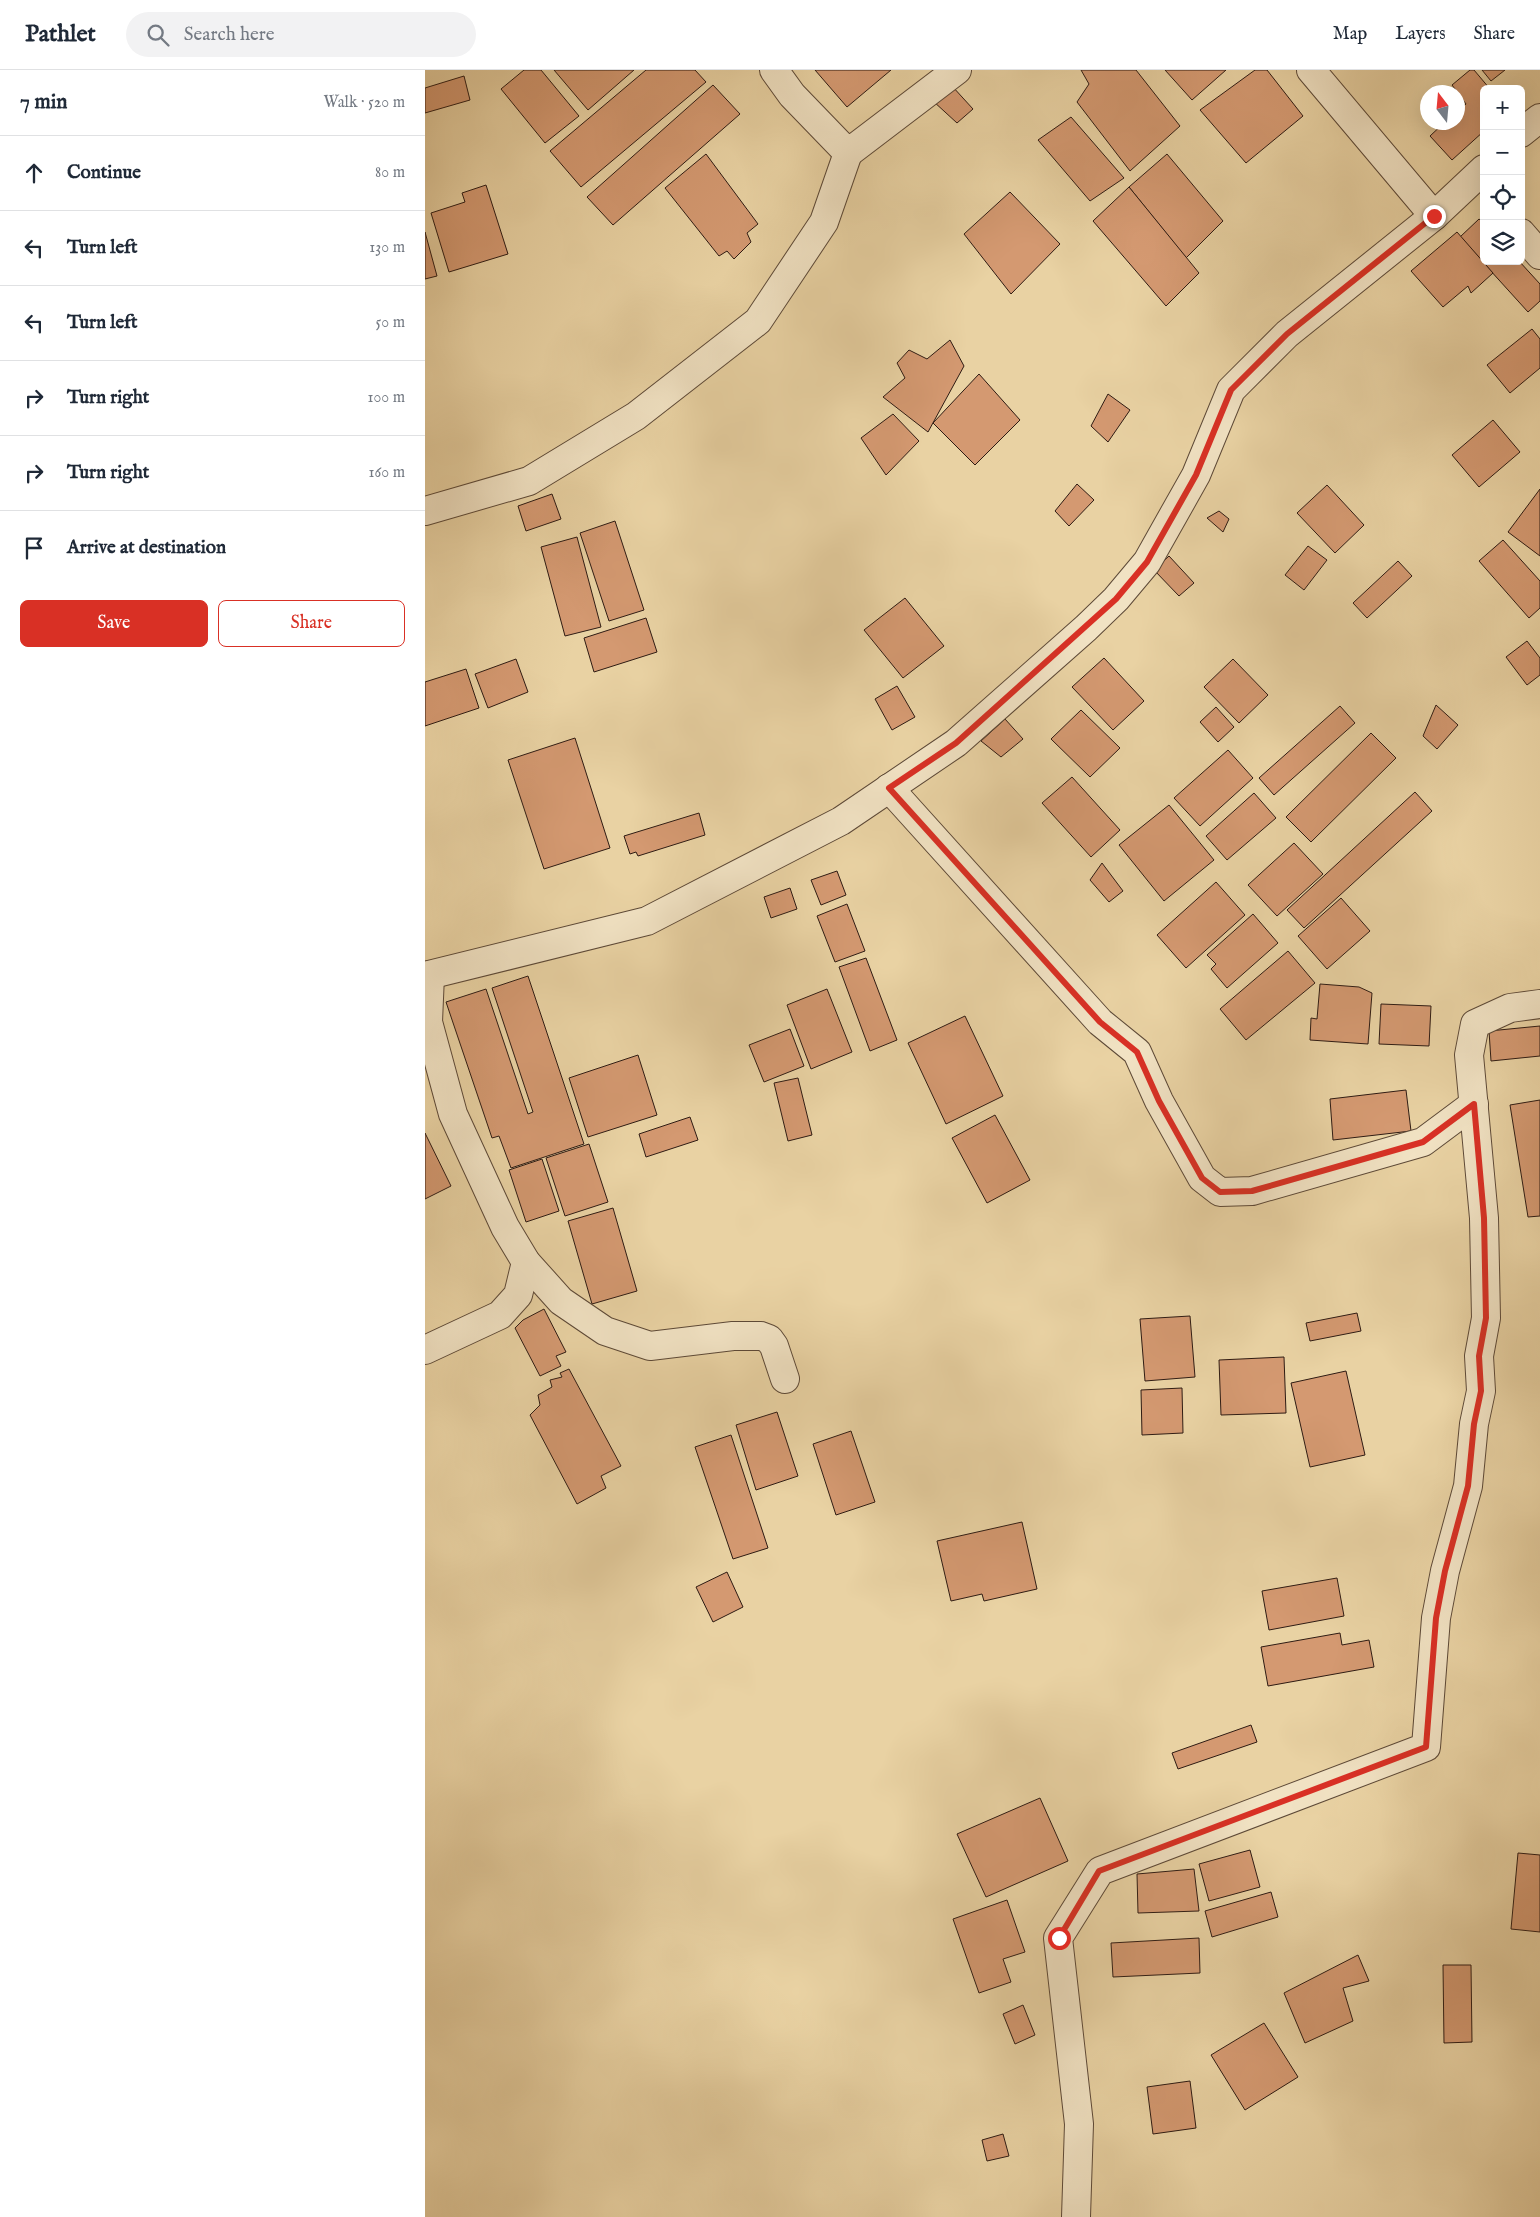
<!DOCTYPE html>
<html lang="en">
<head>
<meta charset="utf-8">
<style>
	:root { --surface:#fff; --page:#f2f2f3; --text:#1f2937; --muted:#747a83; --line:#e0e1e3; --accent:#d93025 }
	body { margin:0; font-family:"IM FELL English",serif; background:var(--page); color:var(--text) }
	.controls { position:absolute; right:15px; top:15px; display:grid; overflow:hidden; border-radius:8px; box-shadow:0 5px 20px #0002 }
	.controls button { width:45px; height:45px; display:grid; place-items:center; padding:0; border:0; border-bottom:1px solid var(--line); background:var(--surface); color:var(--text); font:25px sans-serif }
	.compass { position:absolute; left:995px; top:15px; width:45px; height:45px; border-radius:50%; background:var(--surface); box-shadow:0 5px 20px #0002; rotate:344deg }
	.stop { position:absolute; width:15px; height:15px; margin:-11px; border:4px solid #d93025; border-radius:50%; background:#fff }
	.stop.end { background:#d93025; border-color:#fff; box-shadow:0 1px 5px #0008 }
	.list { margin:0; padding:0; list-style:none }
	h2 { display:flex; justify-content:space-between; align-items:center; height:65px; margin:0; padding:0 20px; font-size:21px }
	h2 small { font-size:16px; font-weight:400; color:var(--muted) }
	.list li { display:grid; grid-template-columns:32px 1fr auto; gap:15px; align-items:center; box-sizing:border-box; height:75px; padding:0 20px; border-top:1px solid var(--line) }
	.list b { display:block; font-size:19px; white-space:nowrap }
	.list em { font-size:16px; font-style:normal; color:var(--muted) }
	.actions { display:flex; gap:10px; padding:15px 20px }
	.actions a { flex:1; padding:11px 0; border:1px solid var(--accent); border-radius:8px; text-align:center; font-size:18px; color:var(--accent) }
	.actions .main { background:var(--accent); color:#fff }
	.icon { flex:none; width:28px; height:28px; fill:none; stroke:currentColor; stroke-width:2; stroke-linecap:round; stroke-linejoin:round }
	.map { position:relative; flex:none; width:1115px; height:2147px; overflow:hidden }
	header { display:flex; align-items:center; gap:30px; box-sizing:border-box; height:70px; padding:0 25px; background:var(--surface); border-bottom:1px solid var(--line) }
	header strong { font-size:24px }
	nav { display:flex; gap:28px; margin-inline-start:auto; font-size:18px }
	.search { width:350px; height:45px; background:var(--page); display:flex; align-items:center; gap:12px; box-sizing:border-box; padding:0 18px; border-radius:28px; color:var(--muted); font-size:19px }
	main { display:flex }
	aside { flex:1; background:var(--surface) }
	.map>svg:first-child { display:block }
	.building { fill:#d49971; stroke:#2e1b13 }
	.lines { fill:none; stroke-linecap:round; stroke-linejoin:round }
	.minor-casing { stroke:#5d4937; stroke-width:30 }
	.minor { stroke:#f1e2c3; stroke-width:28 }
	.route { stroke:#d93025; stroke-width:6 }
</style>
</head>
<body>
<header>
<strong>Pathlet</strong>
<div class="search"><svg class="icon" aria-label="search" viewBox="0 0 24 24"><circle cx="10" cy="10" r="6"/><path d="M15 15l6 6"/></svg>Search here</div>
<nav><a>Map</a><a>Layers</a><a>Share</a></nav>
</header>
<main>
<aside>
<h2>7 min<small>Walk · 520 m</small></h2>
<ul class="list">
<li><svg class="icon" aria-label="ahead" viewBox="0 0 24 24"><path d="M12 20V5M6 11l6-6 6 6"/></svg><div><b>Continue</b></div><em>80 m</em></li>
<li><svg class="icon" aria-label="left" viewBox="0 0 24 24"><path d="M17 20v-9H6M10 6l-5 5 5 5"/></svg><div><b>Turn left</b></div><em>130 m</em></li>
<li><svg class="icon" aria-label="left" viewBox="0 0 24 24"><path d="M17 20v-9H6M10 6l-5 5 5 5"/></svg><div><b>Turn left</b></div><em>50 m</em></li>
<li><svg class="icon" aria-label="right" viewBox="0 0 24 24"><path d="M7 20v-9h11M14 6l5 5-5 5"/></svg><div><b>Turn right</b></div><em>100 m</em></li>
<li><svg class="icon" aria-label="right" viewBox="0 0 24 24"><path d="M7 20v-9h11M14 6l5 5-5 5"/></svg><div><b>Turn right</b></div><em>160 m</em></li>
<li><svg class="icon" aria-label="arrive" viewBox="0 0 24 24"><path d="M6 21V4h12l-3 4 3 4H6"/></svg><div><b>Arrive at destination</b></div></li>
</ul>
<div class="actions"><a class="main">Save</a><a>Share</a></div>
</aside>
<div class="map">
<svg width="1115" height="2147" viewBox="0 0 1115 2147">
	<rect width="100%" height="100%" fill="#e9d2a3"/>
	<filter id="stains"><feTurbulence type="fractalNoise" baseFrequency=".004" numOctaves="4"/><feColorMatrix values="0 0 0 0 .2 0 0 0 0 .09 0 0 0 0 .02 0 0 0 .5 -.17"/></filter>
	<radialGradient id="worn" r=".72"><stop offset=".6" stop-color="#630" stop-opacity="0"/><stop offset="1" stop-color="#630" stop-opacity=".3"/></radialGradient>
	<g class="building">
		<path d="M99 0H116L154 46 120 73 76 19Z"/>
		<path d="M129 0H209L163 40Z"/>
		<path d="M221 0H270L281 12 156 117 125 81Z"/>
		<path d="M390 0H466L422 37Z"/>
		<path d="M656 0H711L755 56 705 101 652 32 664 14Z"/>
		<path d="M740 0H801L767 30Z"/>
		<path d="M830 0H842L878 46 821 93 775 40Z"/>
		<path d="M1045 0H1049L1065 19H1059V61L1027 90 1005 66 1020 52H1032V42L1041 34 1027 15Z"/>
		<path d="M1057 0H1080L1066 11Z"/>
		<path d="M39 6 45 30 0 43V18Z"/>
		<path d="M288 15 315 44 188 155 162 127Z"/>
		<path d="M527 16 548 39 532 53 508 31Z"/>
		<path d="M646 47 699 108 665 131 613 70Z"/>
		<path d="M281 84 333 154 322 163 326 172 309 189 302 181 294 186 240 118Z"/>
		<path d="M742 84 798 151 761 188 704 117Z"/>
		<path d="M61 115 83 184 24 202 6 143 40 132 37 123Z"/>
		<path d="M704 117 774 203 741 236 668 151Z"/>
		<path d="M585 122 635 174 586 224 539 164Z"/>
		<path d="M1054 149 1059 153V191H1094L1115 214V231L1103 242 1035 167Z"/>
		<path d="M0 162 12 206 0 209Z"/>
		<path d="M1032 162 1068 203 1046 223 1043 216 1018 237 986 201Z"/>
		<path d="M1107 259 1115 269V298L1085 323 1062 295Z"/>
		<path d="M525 270 539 296 503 362 458 327 480 308 472 293 484 280 502 289Z"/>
		<path d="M554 304 595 350 550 395 508 353Z"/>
		<path d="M683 324 705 340 683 372 666 356Z"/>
		<path d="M468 344 494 371 461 405 436 368Z"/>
		<path d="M1068 350 1095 382 1054 417 1027 385Z"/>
		<path d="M652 414 669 430 644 456 630 441Z"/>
		<path d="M902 415 939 455 910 483 872 443Z"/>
		<path d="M1115 419V486L1083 462Z"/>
		<path d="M127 424 136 449 101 461 93 436Z"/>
		<path d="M794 441 804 449 798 462 782 448Z"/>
		<path d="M190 451 219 540 184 551 155 463Z"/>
		<path d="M152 467 176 557 140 566 116 477Z"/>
		<path d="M1078 470 1115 511V538L1104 548 1054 491Z"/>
		<path d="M883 476 902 490 879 520 860 505Z"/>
		<path d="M744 486 769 513 754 526 729 500Z"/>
		<path d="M973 491 987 506 942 548 928 533Z"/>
		<path d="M480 528 519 576 478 608 439 560Z"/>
		<path d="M221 548 232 582 169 602 159 568Z"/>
		<path d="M1102 571 1115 588V605L1102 615 1081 587Z"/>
		<path d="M679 588 719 631 688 660 647 617Z"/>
		<path d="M91 589 103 622 63 638 50 604Z"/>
		<path d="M808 589 843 625 814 653 779 617Z"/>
		<path d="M41 599 54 638 0 656V612Z"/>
		<path d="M472 616 490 647 467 660 450 629Z"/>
		<path d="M1011 635 1033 655 1012 679 998 666Z"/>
		<path d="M915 636 930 653 849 725 834 708Z"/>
		<path d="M791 637 809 657 793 672 775 652Z"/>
		<path d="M656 640 695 678 665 707 626 669Z"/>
		<path d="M580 649 598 669 576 687 556 671Z"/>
		<path d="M946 663 971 688 886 772 861 747Z"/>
		<path d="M150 668 185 778 119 799 83 690Z"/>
		<path d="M803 680 828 708 775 756 749 728Z"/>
		<path d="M647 707 695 760 666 787 617 733Z"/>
		<path d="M990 722 1007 741 879 858 862 840Z"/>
		<path d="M829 723 851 748 802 790 781 766Z"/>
		<path d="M744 735 789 790 739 831 694 775Z"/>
		<path d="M274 743 280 765 213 786 211 782 205 784 199 766Z"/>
		<path d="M869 773 898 804 852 846 823 815Z"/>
		<path d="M677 793 698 821 684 832 665 810Z"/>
		<path d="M412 801 421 825 396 835 386 810Z"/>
		<path d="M791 812 820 845 761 898 732 865Z"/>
		<path d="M365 818 372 839 346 848 339 827Z"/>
		<path d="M916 828 945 861 902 899 873 866Z"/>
		<path d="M422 834 440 881 410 892 392 846Z"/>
		<path d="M828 844 853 873 802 918 786 899 791 894 782 885Z"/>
		<path d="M863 881 890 913 821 970 795 939Z"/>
		<path d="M441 888 472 970 445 981 414 897Z"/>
		<path d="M103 906 159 1074 86 1098 74 1066 67 1068 21 932 61 919 103 1044 108 1042 67 918Z"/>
		<path d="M895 914 934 917 947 923 943 974 885 970 886 948 892 949Z"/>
		<path d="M402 919 427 982 386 999 362 935Z"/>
		<path d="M956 934 1006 936 1004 976 954 974Z"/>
		<path d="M540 946 578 1026 521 1054 483 973Z"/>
		<path d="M1115 956V986L1066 991 1064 961Z"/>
		<path d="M365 959 379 996 339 1012 324 975Z"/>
		<path d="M213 985 232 1045 163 1067 144 1008Z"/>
		<path d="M373 1008 387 1065 363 1071 349 1013Z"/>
		<path d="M981 1020 986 1061 908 1070 905 1029Z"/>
		<path d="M1115 1030V1146L1103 1147 1085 1035Z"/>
		<path d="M570 1045 605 1110 562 1133 527 1068Z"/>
		<path d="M265 1047 273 1070 221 1087 214 1064Z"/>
		<path d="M0 1063 26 1116 0 1129Z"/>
		<path d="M164 1074 183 1132 140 1146 121 1088Z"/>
		<path d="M117 1089 134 1141 101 1152 84 1100Z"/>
		<path d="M188 1138 212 1221 167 1234 143 1151Z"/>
		<path d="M119 1239 141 1282 131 1286 136 1296 115 1306 90 1258 98 1250Z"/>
		<path d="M932 1243 936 1261 885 1271 881 1253Z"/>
		<path d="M765 1246 770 1307 720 1311 715 1249Z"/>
		<path d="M859 1287 861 1343 796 1345 794 1290Z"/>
		<path d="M144 1299 196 1396 176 1406 181 1418 152 1434 105 1345 115 1335 113 1325 127 1317 125 1310 137 1307 135 1303Z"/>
		<path d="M921 1301 940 1385 885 1397 866 1313Z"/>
		<path d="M757 1318 758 1363 717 1365 716 1320Z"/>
		<path d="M352 1342 373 1406 331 1420 311 1355Z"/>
		<path d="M426 1361 450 1432 411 1445 388 1374Z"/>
		<path d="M306 1365 343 1478 308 1489 270 1377Z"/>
		<path d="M597 1452 612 1519 559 1531 557 1524 526 1531 512 1471Z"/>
		<path d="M302 1502 318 1537 288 1552 271 1517Z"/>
		<path d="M912 1508 919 1546 844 1560 837 1521Z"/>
		<path d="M915 1563 917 1575 944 1570 949 1597 843 1616 836 1577Z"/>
		<path d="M826 1655 832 1672 753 1699 747 1683Z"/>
		<path d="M615 1728 643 1791 561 1827 532 1764Z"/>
		<path d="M825 1780 835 1817 784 1831 774 1794Z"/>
		<path d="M1093 1783 1115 1785V1862L1086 1859Z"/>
		<path d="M769 1799 774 1841 713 1843 712 1804Z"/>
		<path d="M846 1822 853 1847 787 1867 780 1841Z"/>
		<path d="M582 1830 600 1882 578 1889 586 1912 554 1923 528 1849Z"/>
		<path d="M774 1868 775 1903 688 1907 686 1873Z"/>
		<path d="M933 1885 944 1911 918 1918 928 1951 880 1973 859 1923Z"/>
		<path d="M1018 1895H1046L1047 1972 1019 1973Z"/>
		<path d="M598 1935 610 1965 590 1974 578 1944Z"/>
		<path d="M839 1953 873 2007 820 2040 786 1985Z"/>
		<path d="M765 2011 771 2058 728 2064 722 2017Z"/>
		<path d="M578 2064 584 2086 562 2091 557 2070Z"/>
	</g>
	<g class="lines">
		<g class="minor-casing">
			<g id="minor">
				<path d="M349 0 367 25 423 83 532 0"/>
				<path d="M886 0 1009 146"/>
				<path d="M1096 63 1115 48"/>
				<path d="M1096 163 1115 185"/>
				<path d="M0 441 104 411 211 346 333 251 399 152 423 83"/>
				<path d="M464 718 675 952 712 982 734 1031 777 1108 795 1122 827 1121 998 1072 1049 1034"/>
				<path d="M5 905 3 952 28 1044 80 1157 101 1192 136 1231 180 1261 225 1276 308 1266H336L344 1269 349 1276 360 1309"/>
				<path d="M0 906 222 851 416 751 531 673 661 558 691 529 722 492 771 405 806 320 862 264 1009 146 1059 99"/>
				<path d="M0 1280 75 1245 93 1225 101 1192"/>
				<path d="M651 2147 654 2054 633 1868 675 1801 1001 1677 1011 1548 1020 1501 1043 1416 1049 1354 1056 1321 1054 1286 1061 1248 1059 1148 1044 985 1050 954 1085 938 1115 934"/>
			</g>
		</g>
		<use href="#minor" class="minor"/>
	</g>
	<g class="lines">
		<path class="route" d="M634 1868 674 1801 1001 1677 1011 1548 1020 1501 1043 1416 1049 1354 1056 1321 1054 1286 1061 1248 1059 1148 1049 1034 998 1072 827 1121 795 1122 777 1108 734 1031 712 982 675 952 464 718 531 673 691 529 722 492 771 405 806 320 862 264 1009 146"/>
	</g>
	<rect width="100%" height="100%" filter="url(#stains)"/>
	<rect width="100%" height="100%" fill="url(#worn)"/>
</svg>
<div class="controls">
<button>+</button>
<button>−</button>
<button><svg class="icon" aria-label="locate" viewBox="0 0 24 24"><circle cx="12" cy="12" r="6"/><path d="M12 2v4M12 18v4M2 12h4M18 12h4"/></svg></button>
<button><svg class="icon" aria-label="layers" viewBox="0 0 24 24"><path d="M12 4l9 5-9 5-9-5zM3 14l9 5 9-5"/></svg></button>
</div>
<svg class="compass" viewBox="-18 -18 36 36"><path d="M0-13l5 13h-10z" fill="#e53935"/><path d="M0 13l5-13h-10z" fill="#747a83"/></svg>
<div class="stop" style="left:634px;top:1868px"></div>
<div class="stop end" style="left:1009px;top:146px"></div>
</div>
</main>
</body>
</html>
